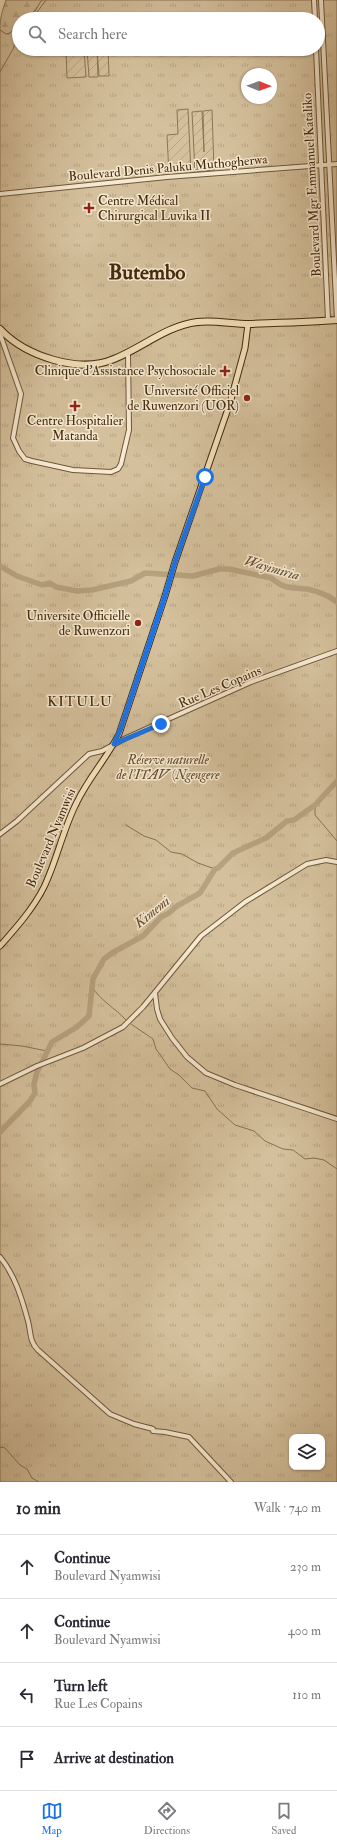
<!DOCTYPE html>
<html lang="en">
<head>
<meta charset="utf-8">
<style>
	:root { --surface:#fff; --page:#f7f7f7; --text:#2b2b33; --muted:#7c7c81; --line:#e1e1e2; --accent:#1a73e8 }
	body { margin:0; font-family:"IM FELL Double Pica",serif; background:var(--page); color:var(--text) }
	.controls { position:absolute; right:12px; bottom:12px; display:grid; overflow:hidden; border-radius:8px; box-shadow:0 1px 3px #0004 }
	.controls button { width:36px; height:36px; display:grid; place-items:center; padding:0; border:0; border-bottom:1px solid var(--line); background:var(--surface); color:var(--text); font:20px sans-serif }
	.compass { position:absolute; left:241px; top:68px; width:36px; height:36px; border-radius:50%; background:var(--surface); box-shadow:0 1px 3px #0004; rotate:91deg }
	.stop { position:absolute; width:12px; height:12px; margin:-9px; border:3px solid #1a73e8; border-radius:50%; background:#fff }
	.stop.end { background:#1a73e8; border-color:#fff; box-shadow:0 1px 4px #0008 }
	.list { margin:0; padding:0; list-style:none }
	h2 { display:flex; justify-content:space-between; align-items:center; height:52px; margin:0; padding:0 16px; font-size:17px }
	h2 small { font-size:13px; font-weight:400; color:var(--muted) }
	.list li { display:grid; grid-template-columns:26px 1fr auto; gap:12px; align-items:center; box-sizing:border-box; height:64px; padding:0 16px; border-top:1px solid var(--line) }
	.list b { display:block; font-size:15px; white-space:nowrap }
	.list p { margin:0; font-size:13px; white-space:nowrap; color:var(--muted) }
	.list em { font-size:13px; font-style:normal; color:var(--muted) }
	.icon { flex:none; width:22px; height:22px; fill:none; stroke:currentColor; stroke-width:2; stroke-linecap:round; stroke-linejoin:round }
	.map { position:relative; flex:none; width:337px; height:1482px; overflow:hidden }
	.search { position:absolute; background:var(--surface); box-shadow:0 1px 3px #0004; left:12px; right:12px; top:12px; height:44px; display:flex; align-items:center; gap:10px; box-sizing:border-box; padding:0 14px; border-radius:22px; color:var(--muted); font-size:15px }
	.sheet { height:308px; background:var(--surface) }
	nav { display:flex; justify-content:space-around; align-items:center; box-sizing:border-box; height:56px; border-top:1px solid var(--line); background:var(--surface); font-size:11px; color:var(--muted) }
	nav a { display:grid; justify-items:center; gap:2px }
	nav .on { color:var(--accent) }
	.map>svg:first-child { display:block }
	.forest { fill:url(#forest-firs); stroke:#8c7554 }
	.park { fill:url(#park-tufts); stroke:#8c7554; fill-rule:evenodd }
	.garden { fill:url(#garden-furrows); stroke:#8c7554 }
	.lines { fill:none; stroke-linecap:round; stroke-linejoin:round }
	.stream { stroke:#897151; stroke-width:1 }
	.river { stroke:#b7a17f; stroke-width:5.5 }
	.minor-casing { stroke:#705738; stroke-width:6 }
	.major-casing { stroke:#452a0d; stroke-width:7 }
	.highway-casing { stroke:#452a0d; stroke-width:8 }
	.minor { stroke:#f6ead2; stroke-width:4 }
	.major { stroke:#f1dfb9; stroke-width:5 }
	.highway { stroke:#f1dfb9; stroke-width:6 }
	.route { stroke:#1a73e8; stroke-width:5 }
	.poi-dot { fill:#8f2418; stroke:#f6ead2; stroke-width:1.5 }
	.labels { text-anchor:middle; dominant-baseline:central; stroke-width:3; stroke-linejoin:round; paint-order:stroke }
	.street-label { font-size:13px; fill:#452a0d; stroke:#f6ead2 }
	.poi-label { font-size:13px; fill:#452a0d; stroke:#f6ead2; text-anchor:end }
	.park-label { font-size:13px; font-style:italic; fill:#62482a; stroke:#f6ead2 }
	.water-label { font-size:14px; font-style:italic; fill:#674e2f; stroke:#f6ead2 }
	.neighbourhood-label { font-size:14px; letter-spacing:1px; fill:#452a0d; stroke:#f6ead2 }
	.town-label { font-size:21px; font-weight:bold; fill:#452a0d; stroke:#f6ead2 }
</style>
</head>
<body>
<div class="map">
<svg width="337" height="1482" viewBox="0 0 337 1482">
	<defs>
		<pattern id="forest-firs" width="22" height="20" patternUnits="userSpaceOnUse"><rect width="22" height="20" fill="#d4c09c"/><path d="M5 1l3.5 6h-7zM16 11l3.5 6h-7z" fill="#b7a585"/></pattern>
		<pattern id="park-tufts" width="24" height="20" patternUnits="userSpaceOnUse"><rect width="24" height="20" fill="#d4c09c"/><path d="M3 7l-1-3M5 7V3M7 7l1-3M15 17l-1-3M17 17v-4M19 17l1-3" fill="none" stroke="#b7a585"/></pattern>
		<pattern id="garden-furrows" width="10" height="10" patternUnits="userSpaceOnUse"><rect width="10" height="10" fill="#d4c09c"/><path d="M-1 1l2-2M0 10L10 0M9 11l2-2" fill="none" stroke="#b7a585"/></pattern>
	</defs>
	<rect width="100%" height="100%" fill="#f1dfb9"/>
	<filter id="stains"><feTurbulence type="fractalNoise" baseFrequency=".005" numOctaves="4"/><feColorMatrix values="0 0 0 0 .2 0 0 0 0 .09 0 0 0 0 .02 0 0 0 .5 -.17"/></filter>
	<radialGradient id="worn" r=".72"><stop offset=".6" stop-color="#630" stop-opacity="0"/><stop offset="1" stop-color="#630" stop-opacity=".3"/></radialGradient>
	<path class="forest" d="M6 0H43C35 8 32 19 19 19 19 25 12 34 6 34L0 30C0 17 2 12 6 0Z"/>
	<path class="park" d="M43 0H337V1482H0V30L6 34H9L19 23V49H318V19H24L34 13 41 1ZM247 74H271V98H247ZM292 1437H322V1467H292Z"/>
	<g class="garden">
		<path d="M66 49H84L86 77 67 78Z"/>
		<path d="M87 49H97L98 77H89Z"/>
		<path d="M97 49H108L109 76H99Z"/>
		<path d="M188 109 191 174 169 175 167 135 178 134 177 110Z"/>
		<path d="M212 110 214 170 195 172 192 112 202 111 204 152 203 111Z"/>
	</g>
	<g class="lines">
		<g class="stream">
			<path d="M32 19 46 0"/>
			<path d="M0 72 13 49 19 34"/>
			<path d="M315 805V815L337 841"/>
			<path d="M126 825 144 836 156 840 171 852 182 854 198 863 215 869"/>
			<path d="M92 987C101 1001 115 1008 126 1020"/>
			<path d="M131 1024 153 1039 156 1049 170 1069 179 1075 192 1088 205 1091 217 1109 235 1125 254 1131 265 1141 283 1149 293 1150 305 1159 314 1158 324 1160 337 1169"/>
			<path d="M0 1044 22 1046 47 1051"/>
			<path d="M0 1447 5 1448 20 1465 27 1469 32 1478 39 1482"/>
		</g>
		<g class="river">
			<path d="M0 566 17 576 42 585 50 583 56 587 77 591 92 590 131 581 145 573 193 576 219 569H229L271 578C286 590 291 587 307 589 317 591 329 596 337 602"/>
			<path d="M0 1132 30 1101 35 1093 34 1084 37 1072 52 1042 77 1027 89 1016 93 979 104 959 112 953 143 936 161 917 169 913 177 906 200 893 215 869 218 868 233 853 266 838 287 821 294 820 315 805 337 781"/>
		</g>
		<g class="minor-casing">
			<g id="minor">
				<path d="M314 0 315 19"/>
				<path d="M321 0 337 320"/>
				<path d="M316 49 328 320"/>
				<path d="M0 194 167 177 337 164"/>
				<path d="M0 334 21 394 13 438 19 451 25 459 32 461 73 470 111 472 118 469 121 464 129 430 128 352"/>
				<path d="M0 834 17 821 89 754 102 751 126 738 251 682 337 651"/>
				<path d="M155 993 157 1009 160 1019 172 1038 187 1057 206 1073 235 1085 337 1119"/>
				<path d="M0 1084 37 1066 83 1048 123 1027 143 1007 201 936 245 902 307 864 326 860 337 862"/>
				<path d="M0 1257C15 1275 22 1299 28 1321 31 1332 29 1341 38 1350L110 1414 134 1424 153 1429V1431L165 1432 189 1437 231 1482"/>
			</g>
		</g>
		<g class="major-casing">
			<path id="major" d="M0 946C16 928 33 909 44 887 57 860 63 829 77 802 89 777 107 758 119 734L165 596 175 562 230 403 245 348 248 324"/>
		</g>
		<g class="highway-casing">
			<path id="highway" d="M0 329C25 356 79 374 114 359 142 348 166 326 197 322 215 320 232 324 249 324 278 323 308 322 337 320"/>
		</g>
		<use href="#minor" class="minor"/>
		<use href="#major" class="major"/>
		<use href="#highway" class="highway"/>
	</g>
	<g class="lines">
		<path class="route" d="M161 724 114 744 121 728 165 596 175 562 205 477"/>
	</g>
	<g class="poi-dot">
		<path d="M87 202h4v4h4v4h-4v4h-4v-4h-4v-4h4z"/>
		<path d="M223 365h4v4h4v4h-4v4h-4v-4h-4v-4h4z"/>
		<circle cx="247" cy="398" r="4"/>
		<path d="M73 400h4v4h4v4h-4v4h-4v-4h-4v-4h4z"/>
		<circle cx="138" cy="623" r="4"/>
	</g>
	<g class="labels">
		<g class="street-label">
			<text transform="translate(168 168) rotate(-5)">Boulevard Denis Paluku Muthogherwa</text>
			<text transform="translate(312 185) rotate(-93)">Boulevard Mgr Emmanuel Kataliko</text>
			<text transform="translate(220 687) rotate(-23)">Rue Les Copains</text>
			<text transform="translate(51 838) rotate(-67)">Boulevard Nyamwisi</text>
		</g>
		<g class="poi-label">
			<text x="98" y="201" text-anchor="start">Centre Médical<tspan x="98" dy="15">Chirurgical Luvika II</tspan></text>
			<text x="216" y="371">Clinique d'Assistance Psychosociale</text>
			<text x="239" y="391">Université Officiel<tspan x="239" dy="15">de Ruwenzori (UOR)</tspan></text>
			<text x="75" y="421" text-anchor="middle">Centre Hospitalier<tspan x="75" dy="15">Matanda</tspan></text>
			<text x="130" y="616">Universite Officielle<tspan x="130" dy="15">de Ruwenzori</tspan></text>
		</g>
		<g class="park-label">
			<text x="168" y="760">Réserve naturelle<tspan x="168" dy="15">de l'ITAV (Ngengere</tspan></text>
		</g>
		<g class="water-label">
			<text transform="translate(272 568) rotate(16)">Wayimiria</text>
			<text transform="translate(152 912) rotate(-39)">Kimemi</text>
		</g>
		<g class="neighbourhood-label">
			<text x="80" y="701">KITULU</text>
		</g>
		<g class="town-label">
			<text x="147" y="272">Butembo</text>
		</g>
	</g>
	<rect width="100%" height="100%" filter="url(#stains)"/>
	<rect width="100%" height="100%" fill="url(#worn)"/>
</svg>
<div class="controls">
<button><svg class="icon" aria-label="layers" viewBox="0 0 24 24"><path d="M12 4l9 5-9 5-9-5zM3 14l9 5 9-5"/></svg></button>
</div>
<svg class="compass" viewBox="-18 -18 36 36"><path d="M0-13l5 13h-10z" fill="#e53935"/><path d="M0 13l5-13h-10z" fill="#7c7c81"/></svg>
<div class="stop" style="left:205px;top:477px"></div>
<div class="stop end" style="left:161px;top:724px"></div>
<div class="search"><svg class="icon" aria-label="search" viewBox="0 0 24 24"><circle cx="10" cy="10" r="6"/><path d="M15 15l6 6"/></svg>Search here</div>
</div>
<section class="sheet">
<h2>10 min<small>Walk · 740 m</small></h2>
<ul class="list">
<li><svg class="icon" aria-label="ahead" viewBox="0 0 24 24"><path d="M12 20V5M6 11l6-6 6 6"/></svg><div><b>Continue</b><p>Boulevard Nyamwisi</p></div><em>230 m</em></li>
<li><svg class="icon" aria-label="ahead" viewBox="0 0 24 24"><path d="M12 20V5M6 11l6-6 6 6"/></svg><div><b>Continue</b><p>Boulevard Nyamwisi</p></div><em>400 m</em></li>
<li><svg class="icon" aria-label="left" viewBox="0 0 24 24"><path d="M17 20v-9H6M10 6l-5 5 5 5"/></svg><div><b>Turn left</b><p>Rue Les Copains</p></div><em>110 m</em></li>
<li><svg class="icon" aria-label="arrive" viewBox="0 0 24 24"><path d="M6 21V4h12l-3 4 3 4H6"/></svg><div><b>Arrive at destination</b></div></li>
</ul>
</section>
<nav>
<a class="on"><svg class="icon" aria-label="map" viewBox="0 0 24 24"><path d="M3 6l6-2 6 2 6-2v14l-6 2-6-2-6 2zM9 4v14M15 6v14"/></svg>Map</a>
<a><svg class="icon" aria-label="directions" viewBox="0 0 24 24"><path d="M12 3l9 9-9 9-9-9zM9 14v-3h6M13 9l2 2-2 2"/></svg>Directions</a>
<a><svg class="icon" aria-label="saved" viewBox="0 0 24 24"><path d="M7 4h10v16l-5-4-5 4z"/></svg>Saved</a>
</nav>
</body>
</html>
